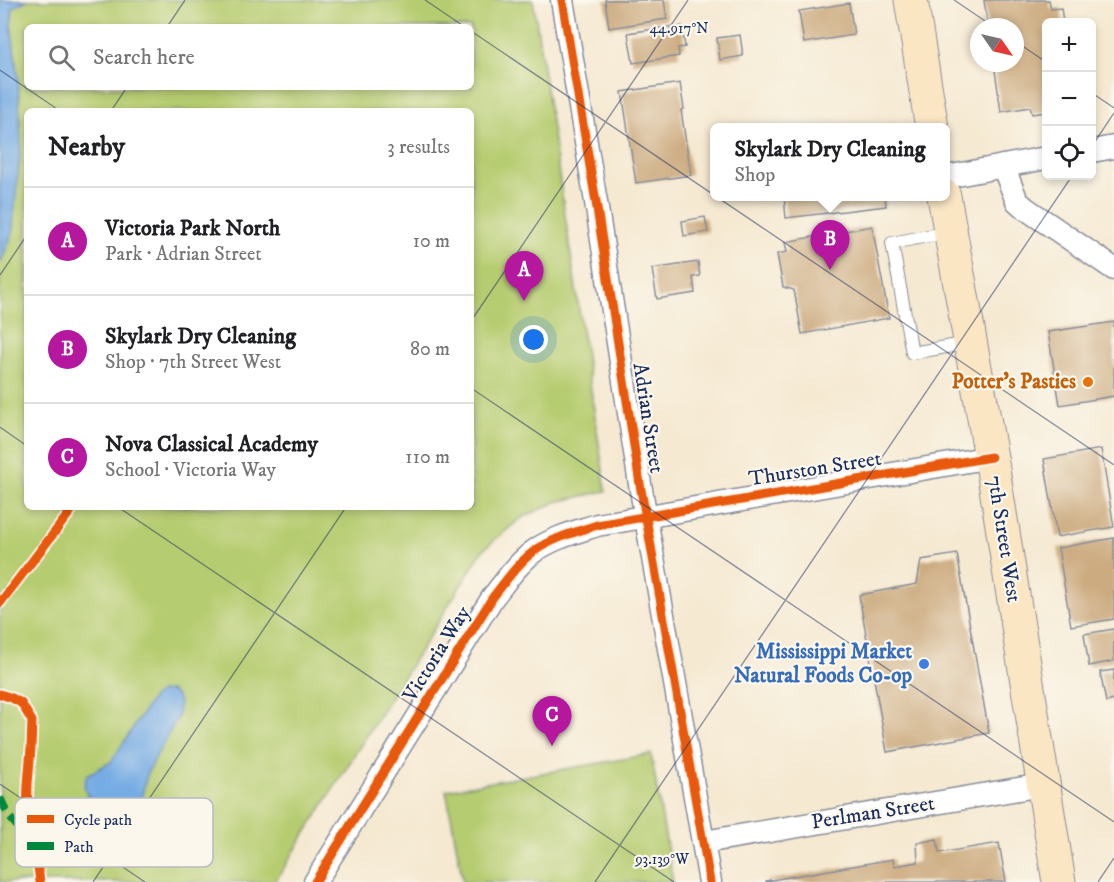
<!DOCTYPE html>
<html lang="en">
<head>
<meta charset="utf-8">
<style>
	:root { --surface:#fff; --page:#f6f6f6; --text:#202124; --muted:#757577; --line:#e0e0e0; --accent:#b5179e }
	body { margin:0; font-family:"IM FELL DW Pica",serif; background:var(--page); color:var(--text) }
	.controls { position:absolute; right:18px; top:18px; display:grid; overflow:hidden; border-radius:9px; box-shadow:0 3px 9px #0003 }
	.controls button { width:54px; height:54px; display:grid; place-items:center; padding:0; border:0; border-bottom:2px solid var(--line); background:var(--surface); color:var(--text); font:30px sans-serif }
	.compass { position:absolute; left:970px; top:18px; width:54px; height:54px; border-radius:50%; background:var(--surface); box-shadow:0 3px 9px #0003; rotate:124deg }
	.you { position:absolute; left:534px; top:340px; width:21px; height:21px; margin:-15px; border:4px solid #fff; border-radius:50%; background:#1a73e8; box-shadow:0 0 0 9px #1a73e833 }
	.badge { display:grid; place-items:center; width:39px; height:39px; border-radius:50%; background:var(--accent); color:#fff; font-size:20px; font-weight:700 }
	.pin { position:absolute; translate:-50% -50px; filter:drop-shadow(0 2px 3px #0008) }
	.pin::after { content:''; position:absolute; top:32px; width:21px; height:18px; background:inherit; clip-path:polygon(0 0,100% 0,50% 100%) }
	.popup { position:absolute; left:710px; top:123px; width:240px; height:78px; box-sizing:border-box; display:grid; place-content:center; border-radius:9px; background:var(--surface); filter:drop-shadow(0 2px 4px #0005); font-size:20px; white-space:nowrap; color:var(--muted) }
	.popup b { font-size:22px; color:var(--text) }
	.popup::after { content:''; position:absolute; left:50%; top:100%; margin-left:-12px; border:12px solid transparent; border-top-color:var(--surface) }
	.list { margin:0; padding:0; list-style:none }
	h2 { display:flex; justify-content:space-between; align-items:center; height:78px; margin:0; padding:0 24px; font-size:26px }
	h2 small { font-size:20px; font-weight:400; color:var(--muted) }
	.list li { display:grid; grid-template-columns:39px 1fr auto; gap:18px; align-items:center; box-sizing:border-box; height:108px; padding:0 24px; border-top:2px solid var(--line) }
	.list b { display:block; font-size:22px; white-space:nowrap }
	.list p { margin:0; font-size:20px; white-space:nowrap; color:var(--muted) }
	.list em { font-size:20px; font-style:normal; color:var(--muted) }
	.icon { flex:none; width:33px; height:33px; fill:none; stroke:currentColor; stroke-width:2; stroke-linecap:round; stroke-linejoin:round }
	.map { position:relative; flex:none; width:1114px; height:882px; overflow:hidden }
	.search { position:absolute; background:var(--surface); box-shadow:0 3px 9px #0003; left:24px; top:24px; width:450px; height:66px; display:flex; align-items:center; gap:15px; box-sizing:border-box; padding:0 21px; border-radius:9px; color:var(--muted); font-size:22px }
	.panel { position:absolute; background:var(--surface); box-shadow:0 3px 9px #0003; left:24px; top:108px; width:450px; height:402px; border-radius:9px }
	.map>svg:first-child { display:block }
	.green { fill:#b6cc70; stroke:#687e67; stroke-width:1.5; fill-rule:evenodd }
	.water { fill:#76ace4; stroke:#486ea1; stroke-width:1.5 }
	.building { fill:#ccab80 }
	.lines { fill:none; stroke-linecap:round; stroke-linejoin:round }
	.service-casing { stroke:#888c98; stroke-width:14 }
	.minor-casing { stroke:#888c98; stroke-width:25 }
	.secondary-casing { stroke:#888c98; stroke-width:35 }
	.service { stroke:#fff; stroke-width:12 }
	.minor { stroke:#fff; stroke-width:22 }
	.secondary { stroke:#fbe6c4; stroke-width:33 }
	.quiet { stroke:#00873e; stroke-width:8; stroke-dasharray:15 8; stroke-linecap:butt }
	.cycleway-casing { stroke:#fbf7ec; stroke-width:13 }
	.cycleway { stroke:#e8590c; stroke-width:9 }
	.ticks { fill:none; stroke:#1b2f5e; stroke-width:1.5; stroke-opacity:0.45 }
	.food-dot { fill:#e8710a; stroke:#fbf7ec; stroke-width:2 }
	.shop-dot { fill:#3f7fe0; stroke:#fbf7ec; stroke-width:2 }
	.labels { text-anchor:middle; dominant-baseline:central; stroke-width:4.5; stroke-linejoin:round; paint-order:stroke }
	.food-label { font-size:21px; font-weight:bold; fill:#c56008; stroke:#fbf7ec; text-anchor:end }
	.street-label { font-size:21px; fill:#1b2f5e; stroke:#fbf7ec }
	.shop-label { font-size:21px; font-weight:bold; fill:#366cbe; stroke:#fbf7ec; text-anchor:end }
	.key { fill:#fbf7ec; stroke:#b8bbc1; stroke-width:1.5 }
	.key-label { font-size:16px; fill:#1b2f5e }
	.ticks-label { font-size:15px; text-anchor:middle; fill:#1b2f5e; stroke:#fbf7ec; stroke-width:4.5; stroke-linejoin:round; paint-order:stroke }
</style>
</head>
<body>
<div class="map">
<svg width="1114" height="882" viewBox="0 0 1114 882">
	<rect width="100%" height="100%" fill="#fbf7ec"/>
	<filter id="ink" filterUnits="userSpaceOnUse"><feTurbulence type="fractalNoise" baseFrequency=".0167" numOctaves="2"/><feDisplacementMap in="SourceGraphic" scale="12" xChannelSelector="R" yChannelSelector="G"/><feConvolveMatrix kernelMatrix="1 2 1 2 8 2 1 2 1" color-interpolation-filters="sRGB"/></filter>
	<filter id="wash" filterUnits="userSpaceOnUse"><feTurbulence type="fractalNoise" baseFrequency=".008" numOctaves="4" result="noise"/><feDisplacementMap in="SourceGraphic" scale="24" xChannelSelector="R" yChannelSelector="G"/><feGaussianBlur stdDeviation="1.35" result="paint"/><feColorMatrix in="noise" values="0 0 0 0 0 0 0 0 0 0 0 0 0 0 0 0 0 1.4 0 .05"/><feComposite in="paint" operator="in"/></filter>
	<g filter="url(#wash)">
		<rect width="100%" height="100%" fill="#f5e9d2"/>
		<g class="green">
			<path d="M0 0H533L606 491 556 502 520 519 483 550 275 882H0ZM27 27H471V87H27ZM27 111H471V507H27Z"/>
			<path d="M651 754 673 882H463L446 790Z"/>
		</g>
		<g class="water">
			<path d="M0 0H27L13 8 11 25 18 77 21 144 12 235 0 264Z"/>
			<path d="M171 691 177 697 179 704 178 717 148 771 143 790 141 806 150 846 147 853 138 854 129 850 88 797 84 786 87 775 111 762 153 697 160 692Z"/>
		</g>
		<g id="blocks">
			<g class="building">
				<path d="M605 0H664L667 19 609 28Z"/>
				<path d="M984 0H1049L1051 9 1061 8 1063 22H1046V112L1032 114 1030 107 1001 112 994 63H1015V27H988Z"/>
				<path d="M849 3 854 35 804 43 799 11Z"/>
				<path d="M674 26 675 28 682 26 685 47 678 48 679 56 633 63 628 33Z"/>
				<path d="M740 35 743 56 720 60 717 38Z"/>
				<path d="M680 83 684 109 681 110 691 175 636 183 622 92Z"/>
				<path d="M784 196H885L886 206 786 218Z"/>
				<path d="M705 217 708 232 684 236 682 221Z"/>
				<path d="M872 226 889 318 802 334 794 290 783 287 777 254 787 252 785 242Z"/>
				<path d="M698 262 700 276 693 277 695 293 657 299 652 269Z"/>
				<path d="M1114 322V396L1060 405 1048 332Z"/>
				<path d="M1101 449 1114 527 1057 537 1044 459Z"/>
				<path d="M1114 538V619L1071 626 1058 548Z"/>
				<path d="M957 554 989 733 887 752 859 595 917 584 921 560Z"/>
				<path d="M1114 629V661L1089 666 1084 634Z"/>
				<path d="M1114 670V700L1106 702 1100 672Z"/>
				<path d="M937 839 939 853 999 843 1006 882H766V881L893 859 894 866 918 862 917 843Z"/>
			</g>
		</g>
	</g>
	<g filter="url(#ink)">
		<use href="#blocks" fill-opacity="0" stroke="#888c98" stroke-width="1.5"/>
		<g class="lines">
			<g class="service-casing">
				<path id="service" d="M949 232 892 243 912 353 969 343"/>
			</g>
			<g class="minor-casing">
				<g id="minor">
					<path d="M562 0 596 202 640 484 710 882"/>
					<path d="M1092 151 1114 147"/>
					<path d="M1003 166 1017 201 1025 208 1114 269"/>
					<path d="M946 177 1046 158"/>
					<path d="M704 842 1042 785"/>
					<path d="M315 882 493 597C505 582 517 564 533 552 552 538 576 532 597 525L991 457"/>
				</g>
			</g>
			<g class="secondary-casing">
				<g id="secondary">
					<path d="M911 0 932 128"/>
					<path d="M944 196 991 457 1059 882"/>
				</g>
			</g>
			<use href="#service" class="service"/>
			<use href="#minor" class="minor"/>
			<use href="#secondary" class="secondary"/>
			<path class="quiet" d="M0 798 10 818 31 842"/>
			<g class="cycleway-casing">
				<g id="cycleway">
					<path d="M562 0 596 202 640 484 710 882"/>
					<path d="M0 603 74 507"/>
					<path d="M0 694 12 698 21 703 32 721 31 748 28 784 27 814 35 844 40 882"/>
					<path d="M315 882 493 597C505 582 517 564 533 552 552 538 576 532 597 525L991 457"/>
				</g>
			</g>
			<use href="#cycleway" class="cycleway"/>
		</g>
	</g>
	<path class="ticks" d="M425 0 465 27M954 0 994 27M167 27 185 0M471 31 1114 465M1015 41 1046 62M0 70 60 111M1092 93 1114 108M111 111 127 87M1092 146 1114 113M0 275 27 235M471 321 688 0M471 388 1114 822M0 427 27 446M118 507 674 882M0 784 145 882M93 882 346 507M595 882 1072 176M1098 882 1114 858"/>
	<circle class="food-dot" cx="1088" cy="382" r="6"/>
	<circle class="shop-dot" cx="924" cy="664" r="6"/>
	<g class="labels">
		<g class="food-label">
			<text x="1076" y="382">Potter's Pasties</text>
		</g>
		<g class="street-label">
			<text transform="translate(648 418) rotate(81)">Adrian Street</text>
			<text transform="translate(815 469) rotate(-9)">Thurston Street</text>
			<text transform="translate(1004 539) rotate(81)">7th Street West</text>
			<text transform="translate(437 654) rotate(-58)">Victoria Way</text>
			<text transform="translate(873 813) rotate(-9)">Perlman Street</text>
		</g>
		<g class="shop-label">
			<text x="912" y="652">Mississippi Market<tspan x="912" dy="24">Natural Foods Co-op</tspan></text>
		</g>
	</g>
	<rect x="15" y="798" width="198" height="69" rx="9" class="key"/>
	<rect x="27" y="815" width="27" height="8" fill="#e8590c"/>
	<rect x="27" y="842" width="27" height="8" fill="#00873e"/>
	<g class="key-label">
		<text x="64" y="825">Cycle path</text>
		<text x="64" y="852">Path</text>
	</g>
	<g class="ticks-label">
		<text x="679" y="33">44.917°N</text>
		<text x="662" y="864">93.139°W</text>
	</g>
</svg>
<div class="controls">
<button>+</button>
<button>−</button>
<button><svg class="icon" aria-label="locate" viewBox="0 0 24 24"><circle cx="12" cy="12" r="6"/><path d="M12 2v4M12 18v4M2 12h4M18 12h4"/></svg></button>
</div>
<svg class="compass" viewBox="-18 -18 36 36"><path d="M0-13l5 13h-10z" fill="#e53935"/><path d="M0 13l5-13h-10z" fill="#757577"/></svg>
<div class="you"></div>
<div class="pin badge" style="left:524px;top:301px">A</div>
<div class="pin badge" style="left:830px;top:270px">B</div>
<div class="popup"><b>Skylark Dry Cleaning</b>Shop</div>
<div class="pin badge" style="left:552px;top:746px">C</div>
<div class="search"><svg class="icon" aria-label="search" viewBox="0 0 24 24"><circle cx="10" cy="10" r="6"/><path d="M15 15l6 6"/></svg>Search here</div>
<section class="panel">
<h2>Nearby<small>3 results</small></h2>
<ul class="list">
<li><span class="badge">A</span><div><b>Victoria Park North</b><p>Park · Adrian Street</p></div><em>10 m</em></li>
<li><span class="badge">B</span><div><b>Skylark Dry Cleaning</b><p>Shop · 7th Street West</p></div><em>80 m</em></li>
<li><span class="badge">C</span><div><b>Nova Classical Academy</b><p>School · Victoria Way</p></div><em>110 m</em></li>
</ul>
</section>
</div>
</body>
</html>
